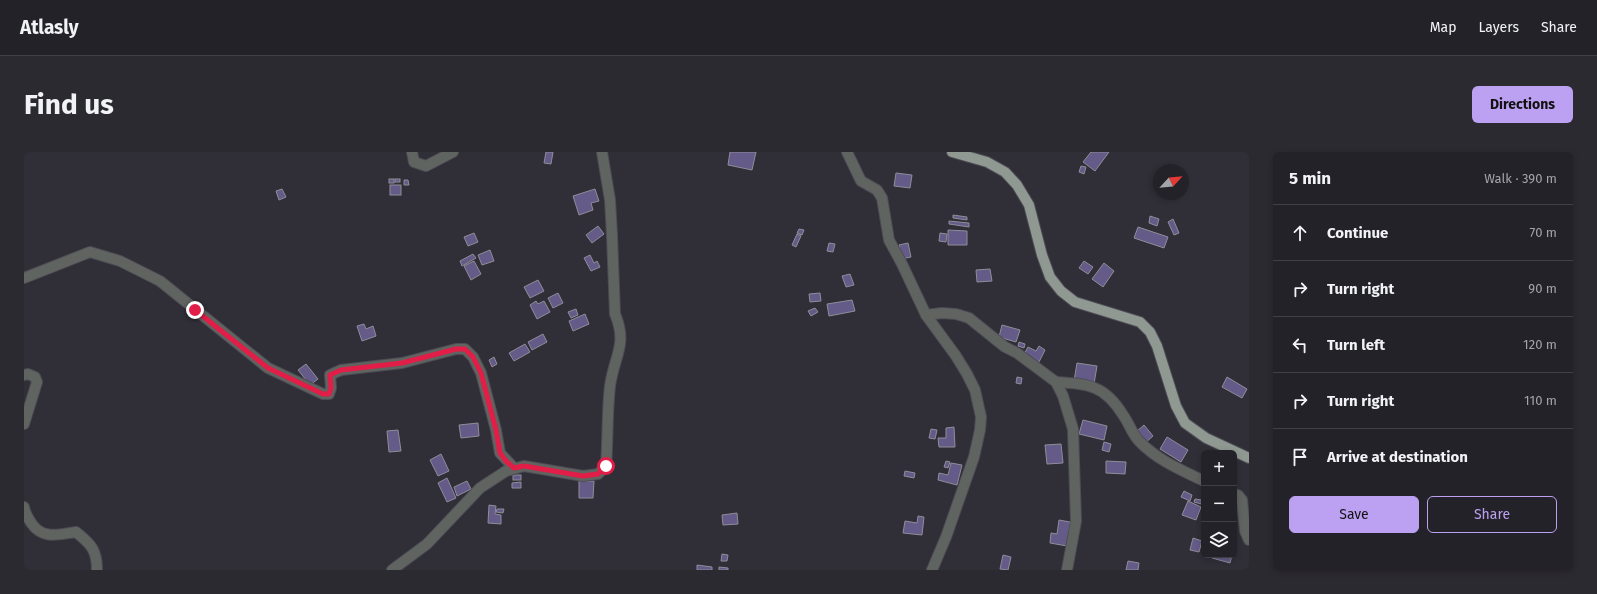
<!DOCTYPE html>
<html lang="en">
<head>
<meta charset="utf-8">
<style>
	:root { --surface:#242229; --page:#2c2a31; --text:#f1f3f6; --muted:#a3a4a8; --line:#413f46; --accent:#bca0f2 }
	body { margin:0; font-family:"Fira Sans",sans-serif; background:var(--page); color:var(--text) }
	.controls { position:absolute; right:12px; bottom:12px; display:grid; overflow:hidden; border-radius:6px; box-shadow:0 2px 6px #0003 }
	.controls button { width:36px; height:36px; display:grid; place-items:center; padding:0; border:0; border-bottom:1px solid var(--line); background:var(--surface); color:var(--text); font:20px sans-serif }
	.compass { position:absolute; left:1129px; top:12px; width:36px; height:36px; border-radius:50%; background:var(--surface); box-shadow:0 2px 6px #0003; rotate:64deg }
	.stop { position:absolute; width:12px; height:12px; margin:-9px; border:3px solid #e11d48; border-radius:50%; background:#fff }
	.stop.end { background:#e11d48; border-color:#fff; box-shadow:0 1px 4px #0008 }
	.list { margin:0; padding:0; list-style:none }
	h2 { display:flex; justify-content:space-between; align-items:center; height:52px; margin:0; padding:0 16px; font-size:17px }
	h2 small { font-size:13px; font-weight:400; color:var(--muted) }
	.list li { display:grid; grid-template-columns:26px 1fr auto; gap:12px; align-items:center; box-sizing:border-box; height:56px; padding:0 16px; border-top:1px solid var(--line) }
	.list b { display:block; font-size:15px; white-space:nowrap }
	.list em { font-size:13px; font-style:normal; color:var(--muted) }
	.actions { display:flex; gap:8px; padding:12px 16px }
	.actions a { flex:1; padding:9px 0; border:1px solid var(--accent); border-radius:6px; text-align:center; font-size:14px; color:var(--accent) }
	.actions .main { background:var(--accent); color:#111 }
	.icon { flex:none; width:22px; height:22px; fill:none; stroke:currentColor; stroke-width:2; stroke-linecap:round; stroke-linejoin:round }
	.map { position:relative; flex:none; width:1225px; height:418px; overflow:hidden; border-radius:6px }
	header { display:flex; align-items:center; gap:24px; box-sizing:border-box; height:56px; padding:0 20px; background:var(--surface); border-bottom:1px solid var(--line) }
	header strong { font-size:19px }
	nav { display:flex; gap:22px; margin-inline-start:auto; font-size:14px }
	.intro { display:flex; align-items:center; justify-content:space-between; box-sizing:border-box; height:96px; padding:0 24px }
	h1 { margin:0; font-size:28px }
	.button { padding:10px 18px; border-radius:6px; background:var(--accent); color:#111; font-size:14px; font-weight:700 }
	main { display:flex; gap:24px; padding:0 24px }
	aside { flex:1; background:var(--surface); border-radius:6px; box-shadow:0 2px 6px #0003 }
	.map>svg:first-child { display:block }
	.building { fill:#655b89; stroke:#8f8d98 }
	.lines { fill:none; stroke-linecap:round; stroke-linejoin:round }
	.minor-casing { stroke:#4d4c54; stroke-width:12 }
	.major-casing { stroke:#4d4c54; stroke-width:12 }
	.minor { stroke:#606461; stroke-width:10 }
	.major { stroke:#8f9992; stroke-width:10 }
	.route { stroke:#e11d48; stroke-width:5 }
</style>
</head>
<body>
<header>
<strong>Atlasly</strong>
<nav><a>Map</a><a>Layers</a><a>Share</a></nav>
</header>
<div class="intro"><h1>Find us</h1><a class="button">Directions</a></div>
<main>
<div class="map">
<svg width="1225" height="418" viewBox="0 0 1225 418">
	<rect width="100%" height="100%" fill="#302e37"/>
	<g class="building">
		<path d="M522 0H529L527 12 520 11Z"/>
		<path d="M706 0H732L728 18 704 13Z"/>
		<path d="M1067 0H1085L1071 19 1059 10Z"/>
		<path d="M1057 14 1062 15 1060 22 1055 20Z"/>
		<path d="M872 21 888 23 886 36 870 34Z"/>
		<rect x="365" y="27" width="5" height="4"/>
		<rect x="371" y="27" width="5" height="3"/>
		<path d="M380 28H384L385 33H380Z"/>
		<rect x="366" y="33" width="11" height="10"/>
		<path d="M258 37 262 45 255 48 252 39Z"/>
		<path d="M571 37 575 49 567 51 569 58 555 63 549 44Z"/>
		<path d="M929 63 943 65V68L929 66Z"/>
		<path d="M1126 64 1135 67 1133 74 1125 71Z"/>
		<path d="M1149 67 1155 81 1150 83 1144 70Z"/>
		<path d="M925 69 945 71V75L925 72Z"/>
		<path d="M574 74 580 82 568 91 562 83Z"/>
		<path d="M1114 75 1144 85 1140 96 1110 86Z"/>
		<path d="M775 77 780 78 778 83 773 81Z"/>
		<path d="M924 78 943 79V93H924Z"/>
		<path d="M450 81 454 90 444 94 440 85Z"/>
		<path d="M916 81 923 82 922 90 915 89Z"/>
		<path d="M773 82 777 84 772 95 768 93Z"/>
		<path d="M805 91 811 92 809 100 803 99Z"/>
		<path d="M884 91 887 105 877 107 875 93Z"/>
		<path d="M466 98 470 109 458 113 454 103Z"/>
		<path d="M449 102 452 106 438 114 436 109Z"/>
		<path d="M566 103 570 111 573 109 576 115 567 119 560 106Z"/>
		<path d="M450 109 457 122 447 128 440 114Z"/>
		<path d="M1060 109 1069 115 1064 122 1055 116Z"/>
		<path d="M1080 111 1090 119 1079 135 1068 127Z"/>
		<path d="M966 117 968 129 953 130 952 118Z"/>
		<path d="M826 122 830 133 822 135 818 124Z"/>
		<path d="M514 128 520 139 506 146 500 135Z"/>
		<path d="M534 141 539 151 529 156 524 146Z"/>
		<path d="M796 141 797 149 786 150 785 142Z"/>
		<path d="M828 148 831 159 805 164 803 152Z"/>
		<path d="M512 149 514 152 520 149 526 160 513 167 506 153Z"/>
		<path d="M791 156 794 160 787 164 784 159Z"/>
		<path d="M552 157 554 163 547 166 544 160Z"/>
		<path d="M561 162 565 172 549 179 545 169Z"/>
		<path d="M340 172 342 177 349 174 352 184 338 189 333 174Z"/>
		<path d="M978 173 996 178 992 190 975 185Z"/>
		<path d="M519 182 523 190 508 198 504 190Z"/>
		<path d="M995 190 1001 192 1000 196 994 194Z"/>
		<path d="M501 192 506 200 490 209 485 201Z"/>
		<path d="M1015 194 1021 198 1014 212 999 204 1004 195 1012 199Z"/>
		<path d="M470 205 473 212 468 215 465 208Z"/>
		<path d="M1053 211 1073 214 1070 232 1050 229Z"/>
		<path d="M282 212 294 227 286 233 274 218Z"/>
		<path d="M993 225 998 226 997 232 992 231Z"/>
		<path d="M1203 225 1223 237 1218 246 1198 235Z"/>
		<path d="M1059 268 1083 274 1080 288 1055 282Z"/>
		<path d="M454 271 455 284 437 286 435 273Z"/>
		<path d="M1120 273 1129 284 1121 291 1112 280Z"/>
		<path d="M930 275 931 295H915L914 286H922V276Z"/>
		<path d="M907 277 913 278 911 287 905 286Z"/>
		<path d="M374 278 377 299 365 300 363 279Z"/>
		<path d="M1143 285 1164 298 1157 310 1136 297Z"/>
		<path d="M1080 290 1087 292 1085 300 1078 298Z"/>
		<path d="M1037 292 1039 311 1023 312 1021 293Z"/>
		<path d="M417 302 425 319 414 324 406 308Z"/>
		<path d="M922 309 926 310 924 316 920 315Z"/>
		<path d="M1082 309 1102 310 1101 322 1082 321Z"/>
		<path d="M927 311 938 313 933 333 914 328 915 321 924 323Z"/>
		<path d="M881 319 891 321 890 326 880 324Z"/>
		<rect x="489" y="323" width="8" height="5"/>
		<path d="M423 326 432 346 423 350 414 331Z"/>
		<path d="M443 329 447 337 433 344 430 335Z"/>
		<path d="M555 329H570L569 346H555Z"/>
		<path d="M497 330V336H488V331Z"/>
		<path d="M1160 339 1168 343 1166 349 1157 345Z"/>
		<path d="M1171 347 1178 348 1177 352 1170 350Z"/>
		<path d="M1164 349 1177 355 1172 368 1158 363Z"/>
		<path d="M465 353 472 354 471 362 477 363V372L464 371Z"/>
		<path d="M473 357H480L479 361 472 360Z"/>
		<path d="M713 361 714 372 699 373 698 363Z"/>
		<path d="M894 364 900 365 898 383 879 381 881 369 893 371Z"/>
		<path d="M1035 368 1046 370 1043 394 1026 391 1027 381 1033 382Z"/>
		<path d="M1169 386 1178 389 1175 400 1166 398Z"/>
		<path d="M698 402 704 403 703 409H697Z"/>
		<path d="M979 403 987 405 984 418 976 417Z"/>
		<path d="M1189 403H1208L1206 411 1188 406Z"/>
		<path d="M1104 409 1115 411 1114 418H1102Z"/>
		<path d="M673 413 688 415V418H673Z"/>
		<path d="M695 415 704 416V418H695Z"/>
	</g>
	<g class="lines">
		<g class="minor-casing">
			<g id="minor">
				<path d="M388 0 390 10 402 14 429 0"/>
				<path d="M823 0 837 29 853 38 858 46 865 88 878 112 902 163 932 204 943 222 951 238 957 265 956 278 950 305 922 385 908 418"/>
				<path d="M0 126 66 100 96 109 136 129 244 216 299 242H305L307 236 306 223 317 218 378 211 432 197H441L449 205 457 221 472 278 476 301 490 316"/>
				<path d="M902 163 918 161 932 162 945 166 981 195 993 201 1032 230 1039 244 1049 277 1052 369 1043 418"/>
				<path d="M0 223 4 222 11 225 13 230 0 272"/>
				<path d="M1032 230C1064 232 1081 233 1099 263 1105 271 1108 282 1115 289 1133 308 1157 318 1180 329"/>
				<path d="M1210 342 1214 343 1218 348 1221 379 1225 388"/>
				<path d="M0 355C1 362 4 366 8 372 19 388 36 382 52 380 67 392 73 398 73 418"/>
				<path d="M368 418 403 392 456 336 482 319 500 314 559 324 574 322 582 314C584 287 583 260 586 234 590 204 604 193 591 162L588 83 586 48 578 0"/>
			</g>
		</g>
		<g class="major-casing">
			<path id="major" d="M928 0 963 10 981 20 993 33 1005 53 1018 103 1026 125 1037 139 1051 150 1116 170 1126 180 1133 194 1152 254 1161 271 1182 286 1225 306"/>
		</g>
		<use href="#minor" class="minor"/>
		<use href="#major" class="major"/>
	</g>
	<g class="lines">
		<path class="route" d="M171 158 244 216 299 242H305L307 236 306 223 317 218 378 211 432 197H441L449 205 457 221 472 278 476 301 482 309 490 316 500 314 559 324 574 322 582 314"/>
	</g>
</svg>
<div class="controls">
<button>+</button>
<button>−</button>
<button><svg class="icon" aria-label="layers" viewBox="0 0 24 24"><path d="M12 4l9 5-9 5-9-5zM3 14l9 5 9-5"/></svg></button>
</div>
<svg class="compass" viewBox="-18 -18 36 36"><path d="M0-13l5 13h-10z" fill="#e53935"/><path d="M0 13l5-13h-10z" fill="#a3a4a8"/></svg>
<div class="stop" style="left:582px;top:314px"></div>
<div class="stop end" style="left:171px;top:158px"></div>
</div>
<aside>
<h2>5 min<small>Walk · 390 m</small></h2>
<ul class="list">
<li><svg class="icon" aria-label="ahead" viewBox="0 0 24 24"><path d="M12 20V5M6 11l6-6 6 6"/></svg><div><b>Continue</b></div><em>70 m</em></li>
<li><svg class="icon" aria-label="right" viewBox="0 0 24 24"><path d="M7 20v-9h11M14 6l5 5-5 5"/></svg><div><b>Turn right</b></div><em>90 m</em></li>
<li><svg class="icon" aria-label="left" viewBox="0 0 24 24"><path d="M17 20v-9H6M10 6l-5 5 5 5"/></svg><div><b>Turn left</b></div><em>120 m</em></li>
<li><svg class="icon" aria-label="right" viewBox="0 0 24 24"><path d="M7 20v-9h11M14 6l5 5-5 5"/></svg><div><b>Turn right</b></div><em>110 m</em></li>
<li><svg class="icon" aria-label="arrive" viewBox="0 0 24 24"><path d="M6 21V4h12l-3 4 3 4H6"/></svg><div><b>Arrive at destination</b></div></li>
</ul>
<div class="actions"><a class="main">Save</a><a>Share</a></div>
</aside>
</main>
</body>
</html>
